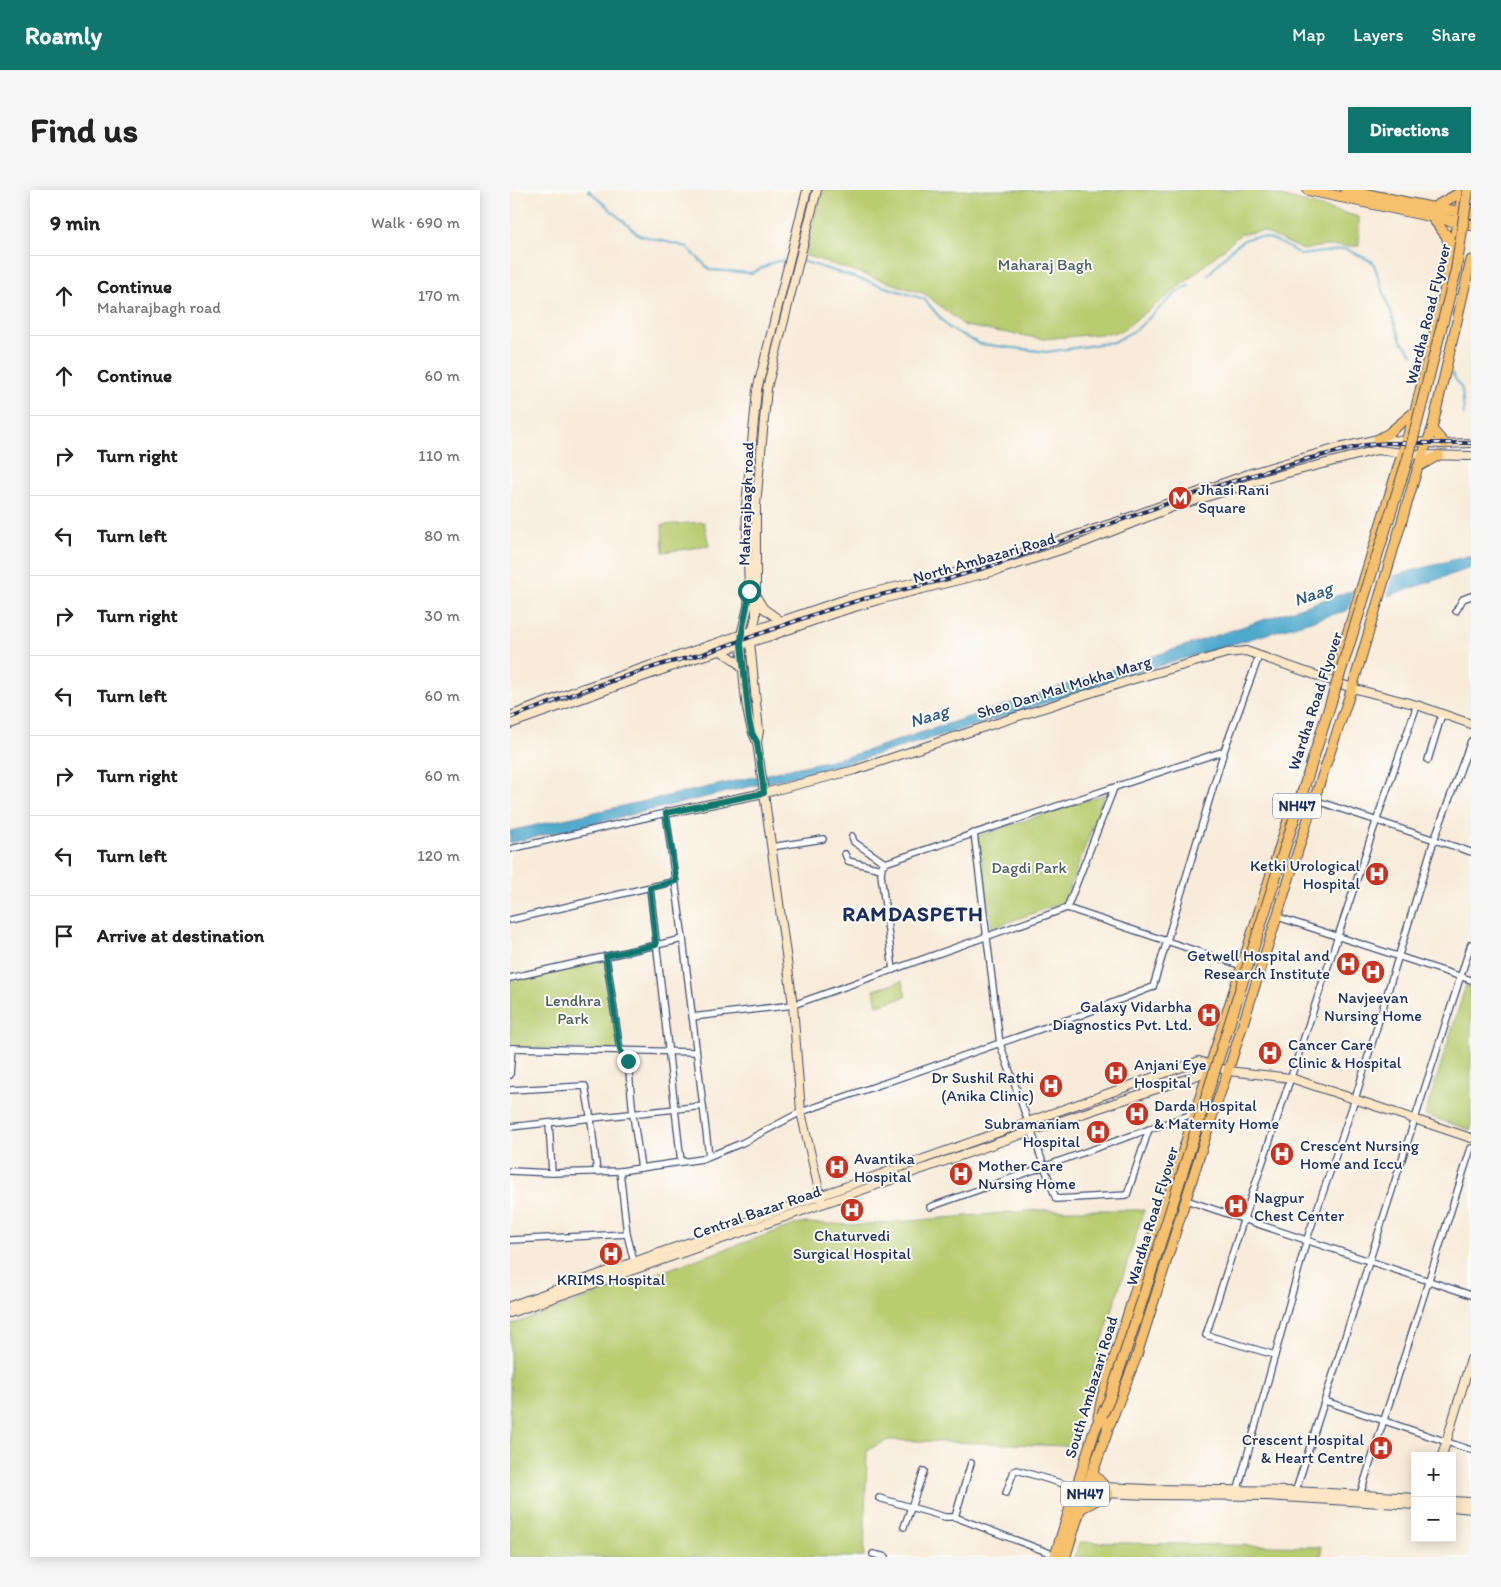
<!DOCTYPE html>
<html lang="en">
<head>
<meta charset="utf-8">
<style>
	:root { --surface:#fff; --page:#f6f6f6; --text:#222; --muted:#767676; --line:#e0e0e0; --accent:#0f766e }
	body { margin:0; font-family:Itim,sans-serif; background:var(--page); color:var(--text) }
	.controls { position:absolute; right:15px; bottom:15px; display:grid; overflow:hidden; border-radius:0px; box-shadow:0 2px 12px #0003 }
	.controls button { width:45px; height:45px; display:grid; place-items:center; padding:0; border:0; border-bottom:1px solid var(--line); background:var(--surface); color:var(--text); font:25px sans-serif }
	.stop { position:absolute; width:15px; height:15px; margin:-11px; border:4px solid #0f766e; border-radius:50%; background:#fff }
	.stop.end { background:#0f766e; border-color:#fff; box-shadow:0 1px 5px #0008 }
	.list { margin:0; padding:0; list-style:none }
	h2 { display:flex; justify-content:space-between; align-items:center; height:65px; margin:0; padding:0 20px; font-size:21px }
	h2 small { font-size:16px; font-weight:400; color:var(--muted) }
	.list li { display:grid; grid-template-columns:32px 1fr auto; gap:15px; align-items:center; box-sizing:border-box; height:80px; padding:0 20px; border-top:1px solid var(--line) }
	.list b { display:block; font-size:19px; white-space:nowrap }
	.list p { margin:0; font-size:16px; white-space:nowrap; color:var(--muted) }
	.list em { font-size:16px; font-style:normal; color:var(--muted) }
	.icon { flex:none; width:28px; height:28px; fill:none; stroke:currentColor; stroke-width:2; stroke-linecap:round; stroke-linejoin:round }
	.map { position:relative; flex:none; width:961px; height:1367px; overflow:hidden; border-radius:0px }
	header { display:flex; align-items:center; gap:30px; box-sizing:border-box; height:70px; padding:0 25px; background:var(--accent); color:#fff }
	header strong { font-size:24px }
	nav { display:flex; gap:28px; margin-inline-start:auto; font-size:18px }
	.intro { display:flex; align-items:center; justify-content:space-between; box-sizing:border-box; height:120px; padding:0 30px }
	h1 { margin:0; font-size:35px }
	.button { padding:12px 22px; border-radius:0px; background:var(--accent); color:#fff; font-size:18px; font-weight:700 }
	main { display:flex; gap:30px; padding:0 30px }
	aside { flex:1; background:var(--surface); border-radius:0px; box-shadow:0 2px 12px #0003 }
	.map>svg:first-child { display:block }
	.built { fill:#f4d3c0 }
	.green { fill:#b8cc70; stroke:#6a7e67 }
	.water { fill:#4fa9cd; stroke:#356c96 }
	.lines { fill:none; stroke-linecap:round; stroke-linejoin:round }
	.stream { stroke:#4fa9cd; stroke-width:2 }
	.street-casing { stroke:#3c4b70; stroke-width:8 }
	.secondary-casing { stroke:#3c4b70; stroke-width:10 }
	.primary-casing { stroke:#3c4b70; stroke-width:11 }
	.highway-casing { stroke:#3c4b70; stroke-width:12 }
	.street { stroke:#fff; stroke-width:5.5 }
	.secondary { stroke:#fce6c4; stroke-width:8 }
	.primary { stroke:#f7c06c; stroke-width:9 }
	.highway { stroke:#f7c06c; stroke-width:10 }
	.rail-casing { stroke:#1b2f5e; stroke-width:4 }
	.rail { stroke:#fdfcf7; stroke-width:2; stroke-dasharray:5.5; stroke-linecap:butt }
	.highway-bridge-casing { stroke:#3c4b70; stroke-width:12; stroke-linecap:butt }
	.highway-bridge { stroke:#f7c06c; stroke-width:10 }
	.route { stroke:#0f766e; stroke-width:6 }
	.labels { text-anchor:middle; dominant-baseline:central; stroke-width:4; stroke-linejoin:round; paint-order:stroke }
	.shield { fill:#fdfcf7; stroke:#5f6c8c; stroke-width:1 }
	.shield-label { font-size:15px; font-weight:bold; fill:#1b2f5e }
	.park-label { font-size:16px; fill:#4a5e63; stroke:#fdfcf7 }
	.street-label { font-size:16px; fill:#1b2f5e; stroke:#fdfcf7 }
	.poi-label { font-size:16px; fill:#1b2f5e; stroke:#fdfcf7; text-anchor:start }
	.water-label { font-size:18px; font-style:italic; fill:#2d5a85; stroke:#fdfcf7 }
	.district-label { font-size:21px; font-weight:bold; letter-spacing:1px; fill:#1b2f5e; stroke:#fdfcf7 }
</style>
</head>
<body>
<header>
<strong>Roamly</strong>
<nav><a>Map</a><a>Layers</a><a>Share</a></nav>
</header>
<div class="intro"><h1>Find us</h1><a class="button">Directions</a></div>
<main>
<aside>
<h2>9 min<small>Walk · 690 m</small></h2>
<ul class="list">
<li><svg class="icon" aria-label="ahead" viewBox="0 0 24 24"><path d="M12 20V5M6 11l6-6 6 6"/></svg><div><b>Continue</b><p>Maharajbagh road</p></div><em>170 m</em></li>
<li><svg class="icon" aria-label="ahead" viewBox="0 0 24 24"><path d="M12 20V5M6 11l6-6 6 6"/></svg><div><b>Continue</b></div><em>60 m</em></li>
<li><svg class="icon" aria-label="right" viewBox="0 0 24 24"><path d="M7 20v-9h11M14 6l5 5-5 5"/></svg><div><b>Turn right</b></div><em>110 m</em></li>
<li><svg class="icon" aria-label="left" viewBox="0 0 24 24"><path d="M17 20v-9H6M10 6l-5 5 5 5"/></svg><div><b>Turn left</b></div><em>80 m</em></li>
<li><svg class="icon" aria-label="right" viewBox="0 0 24 24"><path d="M7 20v-9h11M14 6l5 5-5 5"/></svg><div><b>Turn right</b></div><em>30 m</em></li>
<li><svg class="icon" aria-label="left" viewBox="0 0 24 24"><path d="M17 20v-9H6M10 6l-5 5 5 5"/></svg><div><b>Turn left</b></div><em>60 m</em></li>
<li><svg class="icon" aria-label="right" viewBox="0 0 24 24"><path d="M7 20v-9h11M14 6l5 5-5 5"/></svg><div><b>Turn right</b></div><em>60 m</em></li>
<li><svg class="icon" aria-label="left" viewBox="0 0 24 24"><path d="M17 20v-9H6M10 6l-5 5 5 5"/></svg><div><b>Turn left</b></div><em>120 m</em></li>
<li><svg class="icon" aria-label="arrive" viewBox="0 0 24 24"><path d="M6 21V4h12l-3 4 3 4H6"/></svg><div><b>Arrive at destination</b></div></li>
</ul>
</aside>
<div class="map">
<svg width="961" height="1367" viewBox="0 0 961 1367">
	<rect width="100%" height="100%" fill="#fdfcf7"/>
	<filter id="ink" filterUnits="userSpaceOnUse"><feTurbulence type="fractalNoise" baseFrequency=".02" numOctaves="2"/><feDisplacementMap in="SourceGraphic" scale="10" xChannelSelector="R" yChannelSelector="G"/><feConvolveMatrix kernelMatrix="1 2 1 2 8 2 1 2 1" color-interpolation-filters="sRGB"/></filter>
	<filter id="wash" filterUnits="userSpaceOnUse"><feTurbulence type="fractalNoise" baseFrequency=".0096" numOctaves="4" result="noise"/><feDisplacementMap in="SourceGraphic" scale="20" xChannelSelector="R" yChannelSelector="G"/><feGaussianBlur stdDeviation="1.12" result="paint"/><feColorMatrix in="noise" values="0 0 0 0 0 0 0 0 0 0 0 0 0 0 0 0 0 1.4 0 .05"/><feComposite in="paint" operator="in"/></filter>
	<g filter="url(#wash)">
		<rect width="100%" height="100%" fill="#f8ebd9"/>
		<path class="built" d="M631 911 639 931 623 937 616 916Z"/>
		<g class="green">
			<path d="M312 0H749L849 27V56H812L794 60 752 41 731 44 673 94 610 142 534 149 455 136 415 104 294 65Z"/>
			<path d="M194 332 199 356 153 362 152 335Z"/>
			<path d="M595 604 554 712 482 738 468 646Z"/>
			<path d="M96 770 110 860 0 858V791Z"/>
			<path d="M392 791 396 807 367 815 364 800Z"/>
			<path d="M956 795 961 797V940L915 925Z"/>
			<path d="M530 1020H634L559 1256 378 1250 357 1260 354 1367H0V1135L290 1033 350 1035Z"/>
			<path d="M569 1352 811 1357V1367H564Z"/>
		</g>
		<g class="water">
			<path d="M961 365V378L878 406 883 386Z"/>
			<path d="M844 400 838 420 652 475 467 535 323 577 0 653V641L343 565Z"/>
		</g>
		<g class="lines">
			<g class="stream">
				<path d="M78 0 129 45 177 57 200 80 242 83 264 72 277 70"/>
				<path d="M292 71 414 109 439 138 470 154 537 162 604 152 627 139 666 103 679 96"/>
				<path d="M698 85C734 45 741 33 791 65L836 59 863 72 891 151 903 164"/>
				<path d="M941 182 952 199 954 225"/>
			</g>
		</g>
	</g>
	<g filter="url(#ink)">
		<g class="lines">
			<g class="street-casing">
				<g id="street">
					<path d="M946 421 953 409 961 406"/>
					<path d="M918 570 932 524"/>
					<path d="M804 610 961 662"/>
					<path d="M464 643 490 854 546 1009 617 1005 639 939"/>
					<path d="M342 646 344 652 375 673"/>
					<path d="M261 657 313 649"/>
					<path d="M0 659 156 623 173 749 199 966"/>
					<path d="M335 664 338 671 371 679"/>
					<path d="M140 698 171 972"/>
					<path d="M557 718 732 776"/>
					<path d="M768 727 961 790"/>
					<path d="M0 730 166 691"/>
					<path d="M96 766 110 860 118 871 123 925 131 978"/>
					<path d="M383 780 371 684 372 676 375 673 714 561"/>
					<path d="M0 788 173 749"/>
					<path d="M182 827 283 815 557 718 604 598"/>
					<path d="M0 858 186 862"/>
					<path d="M0 885 2 858"/>
					<path d="M0 900 75 896 81 930 87 982"/>
					<path d="M39 933 42 983"/>
					<path d="M0 937 193 916"/>
					<path d="M0 981 42 983 110 981 192 969 232 953 291 922 571 825 643 797 714 561 749 466"/>
					<path d="M110 981 117 1044 124 1072"/>
					<path d="M676 1010 961 1105"/>
					<path d="M420 1017 685 923"/>
					<path d="M0 1050 117 1044"/>
					<path d="M765 1165 696 1145 734 1028 872 614 907 515"/>
					<path d="M815 1211 961 1260"/>
					<path d="M728 1299 797 1049 845 909 924 650 961 551"/>
					<path d="M496 1303 504 1281 507 1280 560 1296 566 1301"/>
					<path d="M785 1303 961 754"/>
					<path d="M369 1308 435 1327H445L545 1365"/>
					<path d="M849 1308 961 958"/>
					<path d="M445 1327 461 1273"/>
					<path d="M394 1337 414 1281"/>
					<path d="M363 1364 376 1367"/>
				</g>
			</g>
			<g class="secondary-casing">
				<g id="secondary">
					<path d="M307 0 257 198 246 315V426L240 452 249 541 247 552 283 815 291 922 312 1013"/>
					<path d="M246 406 253 418 271 431"/>
					<path d="M211 461C220 467 228 471 233 480"/>
					<path d="M0 526 68 500 339 408 473 376 609 331 741 283 824 259 868 249 932 254 961 253"/>
					<path d="M0 534 186 468 261 446 322 424 368 410 489 380 575 352 660 318 762 287 867 260 912 265 961 266"/>
					<path d="M247 552C234 528 234 483 231 455V445L238 417 239 401 236 315 247 200 297 0"/>
					<path d="M156 623 254 603 345 580 459 542 624 489 717 463 736 461 842 498 907 515 961 534"/>
					<path d="M0 1116 689 871 718 881 781 888 961 948"/>
					<path d="M0 1123 521 941 688 885 700 876"/>
					<path d="M932 1266 961 1169"/>
					<path d="M572 1296 638 1299 785 1301 905 1308"/>
					<path d="M572 1302 638 1305 756 1306 905 1315"/>
					<path d="M942 1311 961 1312"/>
					<path d="M942 1317 961 1319"/>
				</g>
			</g>
			<g class="primary-casing">
				<g id="primary">
					<path d="M922 239 935 254"/>
					<path d="M868 249 879 243 904 222"/>
					<path d="M908 277 929 265"/>
					<path d="M827 477 905 221 934 102 953 0"/>
					<path d="M588 1227 592 1207 639 1056 661 998 779 627"/>
					<path d="M600 1234 626 1168 698 939 720 875 804 610 843 495 908 277 922 239 961 70"/>
				</g>
			</g>
			<g class="highway-casing">
				<g id="highway">
					<path d="M798 0 961 35"/>
					<path d="M836 0 923 18 961 23"/>
					<path d="M923 18 953 1"/>
					<path d="M922 27 936 45 942 61"/>
					<path d="M582 1283 595 1297"/>
					<path d="M571 1318 598 1304"/>
					<path d="M545 1367 585 1239 592 1225"/>
					<path d="M555 1367 577 1297 597 1242 600 1223"/>
				</g>
			</g>
			<use href="#street" class="street"/>
			<use href="#secondary" class="secondary"/>
			<use href="#primary" class="primary"/>
			<use href="#highway" class="highway"/>
			<g class="rail-casing">
				<g id="rail">
					<path d="M953 0 961 15"/>
					<path d="M0 528 76 499 153 474 193 464 311 422 353 409 438 389 481 376 710 295 796 269 856 255 877 253H961"/>
				</g>
			</g>
			<use href="#rail" class="rail"/>
			<g class="highway-bridge-casing">
				<path id="highway-bridge" d="M592 1225 599 1210 625 1133 898 268 946 80 958 0"/>
			</g>
			<use href="#highway-bridge" class="highway-bridge"/>
		</g>
	</g>
	<g class="lines" filter="url(#ink)">
		<path class="route" d="M118 871 110 860 96 766 146 755 140 698 166 691 156 623 254 603 247 552 242 543 239 530 231 454C231 437 238 419 239 401"/>
	</g>
	<defs>
		<g id="metro-disc" transform="scale(1.25)"><circle r="9.5" fill="#c8321e" stroke="#fdfcf7"/><path d="M-5.5 5V-5H-3L0 0L3-5H5.5V5H3V-.5L0 4L-3-.5V5Z" fill="#fff"/></g>
		<g id="hospital-disc" transform="scale(1.25)"><circle r="9.5" fill="#c8321e" stroke="#fdfcf7"/><path d="M-5-5h3v3.5h4V-5h3V5h-3V1.5h-4V5h-3Z" fill="#fff"/></g>
	</defs>
	<g fill-rule="evenodd">
		<use href="#metro-disc" x="670" y="308"/>
		<use href="#hospital-disc" x="867" y="684"/>
		<use href="#hospital-disc" x="838" y="774"/>
		<use href="#hospital-disc" x="863" y="782"/>
		<use href="#hospital-disc" x="699" y="825"/>
		<use href="#hospital-disc" x="760" y="863"/>
		<use href="#hospital-disc" x="606" y="883"/>
		<use href="#hospital-disc" x="541" y="896"/>
		<use href="#hospital-disc" x="627" y="924"/>
		<use href="#hospital-disc" x="588" y="942"/>
		<use href="#hospital-disc" x="772" y="964"/>
		<use href="#hospital-disc" x="327" y="977"/>
		<use href="#hospital-disc" x="451" y="984"/>
		<use href="#hospital-disc" x="726" y="1016"/>
		<use href="#hospital-disc" x="342" y="1020"/>
		<use href="#hospital-disc" x="101" y="1064"/>
		<use href="#hospital-disc" x="871" y="1258"/>
	</g>
	<g class="labels">
		<g class="shield">
			<rect x="763" y="603.5" width="48" height="25" rx="4"/>
			<rect x="551" y="1291.5" width="48" height="25" rx="4"/>
		</g>
		<g class="shield-label">
			<text x="787" y="616">NH47</text>
			<text x="575" y="1304">NH47</text>
		</g>
		<g class="park-label">
			<text x="535" y="74">Maharaj Bagh</text>
			<text x="519" y="677">Dagdi Park</text>
			<text x="63" y="810">Lendhra<tspan x="63" dy="18">Park</tspan></text>
		</g>
		<g class="street-label">
			<text transform="translate(918 124) rotate(-76)">Wardha Road Flyover</text>
			<text transform="translate(236 314) rotate(-88)">Maharajbagh road</text>
			<text transform="translate(474 368) rotate(-16)">North Ambazari Road</text>
			<text transform="translate(554 497) rotate(-17)">Sheo Dan Mal Mokha Marg</text>
			<text transform="translate(805 511) rotate(-72)">Wardha Road Flyover</text>
			<text transform="translate(247 1022) rotate(-19)">Central Bazar Road</text>
			<text transform="translate(642 1026) rotate(-73)">Wardha Road Flyover</text>
			<text transform="translate(581 1197) rotate(-73)">South Ambazari Road</text>
		</g>
		<g class="poi-label">
			<text x="688" y="299">Jhasi Rani<tspan x="688" dy="18">Square</tspan></text>
			<text x="850" y="675" text-anchor="end">Ketki Urological<tspan x="850" dy="18">Hospital</tspan></text>
			<text x="820" y="765" text-anchor="end">Getwell Hospital and<tspan x="820" dy="18">Research Institute</tspan></text>
			<text x="863" y="807" text-anchor="middle">Navjeevan<tspan x="863" dy="18">Nursing Home</tspan></text>
			<text x="682" y="816" text-anchor="end">Galaxy Vidarbha<tspan x="682" dy="18">Diagnostics Pvt. Ltd.</tspan></text>
			<text x="778" y="854">Cancer Care<tspan x="778" dy="18">Clinic &amp; Hospital</tspan></text>
			<text x="624" y="874">Anjani Eye<tspan x="624" dy="18">Hospital</tspan></text>
			<text x="524" y="887" text-anchor="end">Dr Sushil Rathi<tspan x="524" dy="18">(Anika Clinic)</tspan></text>
			<text x="644" y="915">Darda Hospital<tspan x="644" dy="18">&amp; Maternity Home</tspan></text>
			<text x="570" y="933" text-anchor="end">Subramaniam<tspan x="570" dy="18">Hospital</tspan></text>
			<text x="790" y="955">Crescent Nursing<tspan x="790" dy="18">Home and Iccu</tspan></text>
			<text x="344" y="968">Avantika<tspan x="344" dy="18">Hospital</tspan></text>
			<text x="468" y="975">Mother Care<tspan x="468" dy="18">Nursing Home</tspan></text>
			<text x="744" y="1007">Nagpur<tspan x="744" dy="18">Chest Center</tspan></text>
			<text x="342" y="1045" text-anchor="middle">Chaturvedi<tspan x="342" dy="18">Surgical Hospital</tspan></text>
			<text x="101" y="1089" text-anchor="middle">KRIMS Hospital</text>
			<text x="854" y="1249" text-anchor="end">Crescent Hospital<tspan x="854" dy="18">&amp; Heart Centre</tspan></text>
		</g>
		<g class="water-label">
			<text transform="translate(803 404) rotate(-20)">Naag</text>
			<text transform="translate(419 526) rotate(-18)">Naag</text>
		</g>
		<g class="district-label">
			<text x="403" y="723">RAMDASPETH</text>
		</g>
	</g>
</svg>
<div class="controls">
<button>+</button>
<button>−</button>
</div>
<div class="stop" style="left:239px;top:401px"></div>
<div class="stop end" style="left:118px;top:871px"></div>
</div>
</main>
</body>
</html>
